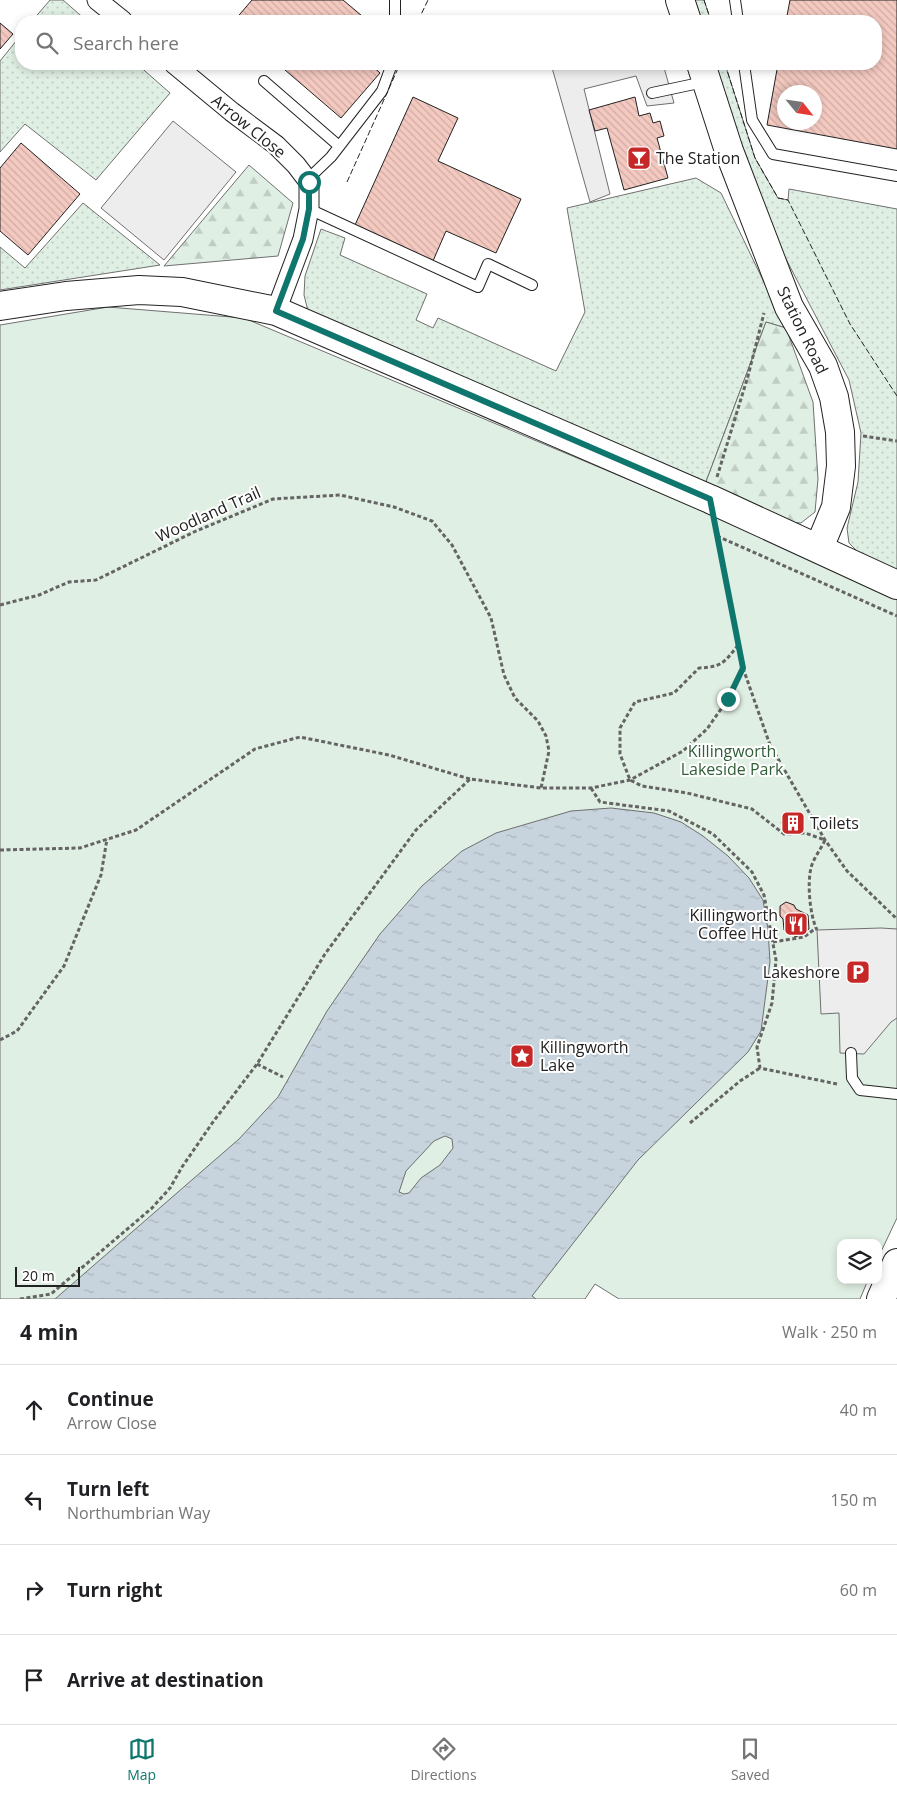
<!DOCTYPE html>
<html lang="en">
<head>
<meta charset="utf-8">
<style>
	:root { --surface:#fff; --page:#f2f2f2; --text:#202124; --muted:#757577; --line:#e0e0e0; --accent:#0f766e }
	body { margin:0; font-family:"Open Sans",sans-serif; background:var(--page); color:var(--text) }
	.controls { position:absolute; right:15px; bottom:15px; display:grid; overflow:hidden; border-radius:10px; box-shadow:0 2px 8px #0003 }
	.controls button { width:45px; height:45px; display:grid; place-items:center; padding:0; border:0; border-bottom:1px solid var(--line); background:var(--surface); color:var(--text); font:25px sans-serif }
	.compass { position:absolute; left:777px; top:85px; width:45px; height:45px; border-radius:50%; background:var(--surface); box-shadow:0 2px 8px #0003; rotate:120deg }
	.scale { position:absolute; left:15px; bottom:12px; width:65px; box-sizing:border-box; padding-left:5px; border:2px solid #222; border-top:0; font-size:14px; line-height:18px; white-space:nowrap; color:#222; -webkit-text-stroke:4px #fff; paint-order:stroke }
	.stop { position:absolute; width:15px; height:15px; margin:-11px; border:4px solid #0f766e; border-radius:50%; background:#fff }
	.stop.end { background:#0f766e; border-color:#fff; box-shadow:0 1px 5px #0008 }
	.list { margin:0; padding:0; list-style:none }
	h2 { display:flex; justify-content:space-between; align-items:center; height:65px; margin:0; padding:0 20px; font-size:21px }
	h2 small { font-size:16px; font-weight:400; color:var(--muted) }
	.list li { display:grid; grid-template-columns:32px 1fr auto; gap:15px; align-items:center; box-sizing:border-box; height:90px; padding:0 20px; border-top:1px solid var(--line) }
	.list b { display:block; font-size:19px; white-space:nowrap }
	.list p { margin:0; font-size:16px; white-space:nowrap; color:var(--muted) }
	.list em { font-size:16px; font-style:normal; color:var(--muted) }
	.icon { flex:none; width:28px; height:28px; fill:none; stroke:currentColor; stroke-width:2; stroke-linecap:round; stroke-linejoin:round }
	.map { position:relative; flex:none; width:897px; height:1299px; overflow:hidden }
	.search { position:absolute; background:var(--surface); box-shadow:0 2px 8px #0003; left:15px; right:15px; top:15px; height:55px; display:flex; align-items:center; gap:12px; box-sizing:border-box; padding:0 18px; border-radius:20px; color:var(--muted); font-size:19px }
	.sheet { height:425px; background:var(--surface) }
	nav { display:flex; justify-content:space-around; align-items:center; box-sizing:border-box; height:70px; border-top:1px solid var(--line); background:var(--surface); font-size:14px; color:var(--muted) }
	nav a { display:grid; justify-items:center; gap:2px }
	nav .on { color:var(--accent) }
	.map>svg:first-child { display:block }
	.grass { fill:url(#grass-dots); stroke:#6f6f6f }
	.forest { fill:url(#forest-firs); stroke:#6f6f6f }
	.park { fill:#e0efe3; stroke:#6f6f6f }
	.parking { fill:#ededed; stroke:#6f6f6f }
	.water { fill:url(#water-ripples); stroke:#6f6f6f; fill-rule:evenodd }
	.building { fill:url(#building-back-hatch); stroke:#222; fill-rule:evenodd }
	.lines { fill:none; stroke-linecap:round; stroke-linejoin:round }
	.lane-casing { stroke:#222; stroke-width:12 }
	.street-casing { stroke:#222; stroke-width:21 }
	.secondary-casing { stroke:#222; stroke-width:30 }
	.path { stroke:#646464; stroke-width:3; stroke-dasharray:4 2.5; stroke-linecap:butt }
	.lane { stroke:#fff; stroke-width:10 }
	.street { stroke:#fff; stroke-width:19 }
	.secondary { stroke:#fff; stroke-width:28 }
	.fence { stroke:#222; stroke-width:1; stroke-dasharray:6 2.5; stroke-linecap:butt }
	.route { stroke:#0f766e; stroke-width:6 }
	.labels { text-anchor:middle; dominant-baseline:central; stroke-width:4; stroke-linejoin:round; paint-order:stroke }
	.street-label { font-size:16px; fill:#222; stroke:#fff }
	.poi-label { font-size:16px; fill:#222; stroke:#fff; text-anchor:start }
	.park-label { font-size:16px; fill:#2f5e38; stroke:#fff }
</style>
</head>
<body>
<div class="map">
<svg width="897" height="1299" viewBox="0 0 897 1299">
	<defs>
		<pattern id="grass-dots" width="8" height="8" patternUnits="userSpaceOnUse" patternTransform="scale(1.25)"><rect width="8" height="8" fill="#e0efe3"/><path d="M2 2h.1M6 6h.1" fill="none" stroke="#c0cdc2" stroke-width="1.8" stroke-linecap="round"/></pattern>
		<pattern id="forest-firs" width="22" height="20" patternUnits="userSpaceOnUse" patternTransform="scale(1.25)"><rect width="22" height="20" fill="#e0efe3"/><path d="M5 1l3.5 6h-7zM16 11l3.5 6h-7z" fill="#c0cdc2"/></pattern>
		<pattern id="water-ripples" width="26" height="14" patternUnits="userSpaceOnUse" patternTransform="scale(1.25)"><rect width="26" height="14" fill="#c7d3dd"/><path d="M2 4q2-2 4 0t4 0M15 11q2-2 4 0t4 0" fill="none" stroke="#abb5bd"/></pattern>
		<pattern id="building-back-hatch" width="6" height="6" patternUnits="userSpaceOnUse" patternTransform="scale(1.25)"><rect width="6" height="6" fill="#f3c9c0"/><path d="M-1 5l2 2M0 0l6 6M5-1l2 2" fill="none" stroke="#d0aca5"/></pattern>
	</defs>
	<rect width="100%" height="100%" fill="#fff"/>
	<g class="grass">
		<path d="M50 0H63L87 21H32Z"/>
		<path d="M695 0H704L711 21H702Z"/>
		<path d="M21 35V64H137L170 93 96 180 25 124 0 152V61Z"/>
		<path d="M715 64H725L755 158 778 198 788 200 789 189 897 209V572L863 557 849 543 847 528 858 482 861 433 849 380 774 236 747 165Z"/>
		<path d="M696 178 721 193 786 328 766 322 704 487 308 311 304 295 305 276 321 229 345 238 340 255 427 294 416 320 433 328 438 318 556 371 585 312 567 208Z"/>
		<path d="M83 203 160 265 0 290V247L25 268Z"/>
	</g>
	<g class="forest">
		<path d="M249 165 293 203 278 256 164 266Z"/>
		<path d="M766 322 786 328 813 402 818 479 815 512 801 523 787 522 704 487Z"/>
	</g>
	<path class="park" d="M108 307 244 318 777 542 897 598V1218L878 1258V1243H841V1280H868L860 1299H619L595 1284 585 1299H0V325Z"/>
	<g class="parking">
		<path d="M551 64H663L674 103 647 106 636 76 584 89 610 194 590 202Z"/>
		<path d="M173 121 236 172 164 260 101 208Z"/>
		<path d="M881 928 897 929V1018L891 1022 864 1054 840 1053 839 1013 821 1014 817 930Z"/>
	</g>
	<path class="water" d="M611 808 654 813 681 822 703 836 728 856 749 878 763 900 768 929 770 962 761 1031 748 1052 638 1160 532 1296 536 1299H55L239 1139 278 1097 327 1011 380 934 422 886 462 851 496 833 571 811ZM445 1136 452 1139 453 1148 440 1165 421 1178 409 1193 404 1194 399 1192 406 1171 434 1141Z"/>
	<g class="building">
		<path d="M252 0H343L368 21H234Z"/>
		<path d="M790 0H897V149L767 125 778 64H876V21H786ZM784 92H814V122H784Z"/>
		<path d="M0 23 13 34 0 49Z"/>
		<path d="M278 64H370L380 73 341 118Z"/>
		<path d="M413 97 458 118 438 161 521 199 496 253 446 231 433 261 355 225Z"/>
		<path d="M635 97 639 116 650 113 653 123 660 121 664 136 657 138 668 178 624 190 607 128 595 131 589 110Z"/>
		<path d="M21 143 80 194 28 255 0 231V168Z"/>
		<path d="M785 815 804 823 801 831 781 823Z"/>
		<path d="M786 902 794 905 796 909 808 915 809 929 796 937 784 930 783 919 780 916V906Z"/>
	</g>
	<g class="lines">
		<g class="lane-casing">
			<g id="lane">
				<path d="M735 0 738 21"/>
				<path d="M395 21V0"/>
				<path d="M744 64 752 120 773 154 897 176"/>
				<path d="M264 81 339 146"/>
				<path d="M652 93 704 82"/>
				<path d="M307 180 331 157 382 91 392 64"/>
				<path d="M309 209 478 287 488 264 532 285"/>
				<path d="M851 1053 852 1078 860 1090 897 1094"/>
			</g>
		</g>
		<g class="street-casing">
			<g id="street">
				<path d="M97 0 123 21"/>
				<path d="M174 64 232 112 276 145 296 165 309 182V209L303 239 276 311"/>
			</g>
		</g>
		<g class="secondary-casing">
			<g id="secondary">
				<path d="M680 0 687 21"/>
				<path d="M701 64 729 151 789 307 823 366 834 397 840 432 841 466 836 507 819 548"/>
				<path d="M0 306 66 296 139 290 182 292 276 311 710 499 897 585"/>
				<path d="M881 1299 897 1263"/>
			</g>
		</g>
		<g class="path">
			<path d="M863 436 897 441"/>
			<path d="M717 477 748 376 764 313"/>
			<path d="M717 536 897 616"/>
			<path d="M0 605 39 595 69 582 96 580 196 531 273 499 340 495 394 507 432 521 452 545 491 618 504 675 515 698 538 721 546 736 549 751 541 788"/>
			<path d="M738 645C725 662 722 667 699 668L674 693 635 702 620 728V754L630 780 642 786 687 793 752 809 784 834 805 833 825 840C821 849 813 859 811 868 807 884 810 916 817 930"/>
			<path d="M743 668 770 745 825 840 847 871 897 919"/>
			<path d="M591 788 600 802 669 811 713 834 752 872 764 895 776 960 772 1003 757 1047 760 1068 837 1084"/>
			<path d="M0 850 80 848 136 830 255 749 300 737 389 755 470 779"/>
			<path d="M773 942 804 937 816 928"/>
			<path d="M0 1040 17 1031 64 966 101 875 107 839"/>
			<path d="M257 1064 283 1077"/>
			<path d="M690 1123 740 1081 760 1068"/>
			<path d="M20 1299 51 1294 152 1208 170 1188 182 1167 213 1122 257 1064 325 954 416 830 470 779 541 788H591L630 780 683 751 707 729 728 699 743 668 715 527"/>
		</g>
		<use href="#lane" class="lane"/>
		<use href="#street" class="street"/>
		<use href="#secondary" class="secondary"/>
		<g class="fence">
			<path d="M704 0 711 21"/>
			<path d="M418 21 428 0"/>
			<path d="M725 64 755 158 778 198 788 200 850 324 897 396"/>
			<path d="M347 182 400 64"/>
		</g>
	</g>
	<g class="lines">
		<path class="route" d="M309 182V209L303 239 276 311 710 499 743 668 728 699"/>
	</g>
	<defs>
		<g id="bar-square" transform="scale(1.25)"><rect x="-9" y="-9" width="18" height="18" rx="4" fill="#c62828" stroke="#fff"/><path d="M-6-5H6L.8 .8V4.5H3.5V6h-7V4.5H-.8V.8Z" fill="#fff"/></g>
		<g id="building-square" transform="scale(1.25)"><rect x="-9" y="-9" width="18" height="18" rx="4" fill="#c62828" stroke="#fff"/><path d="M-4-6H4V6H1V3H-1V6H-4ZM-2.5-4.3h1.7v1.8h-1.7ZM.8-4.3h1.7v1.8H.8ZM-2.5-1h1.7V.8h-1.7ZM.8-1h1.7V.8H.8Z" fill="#fff"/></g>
		<g id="restaurant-square" transform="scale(1.25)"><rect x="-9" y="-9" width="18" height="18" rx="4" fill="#c62828" stroke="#fff"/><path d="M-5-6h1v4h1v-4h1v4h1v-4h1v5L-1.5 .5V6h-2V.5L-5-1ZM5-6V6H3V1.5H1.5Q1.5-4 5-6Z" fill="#fff"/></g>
		<g id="parking-square" transform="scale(1.25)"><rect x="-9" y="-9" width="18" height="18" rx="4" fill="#c62828" stroke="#fff"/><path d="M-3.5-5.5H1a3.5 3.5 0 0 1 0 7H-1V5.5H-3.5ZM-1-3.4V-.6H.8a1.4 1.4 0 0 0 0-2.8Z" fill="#fff"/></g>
		<g id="sight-square" transform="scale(1.25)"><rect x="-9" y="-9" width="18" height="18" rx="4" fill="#c62828" stroke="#fff"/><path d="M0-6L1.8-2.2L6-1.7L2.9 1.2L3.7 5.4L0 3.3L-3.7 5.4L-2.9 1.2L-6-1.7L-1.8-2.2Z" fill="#fff"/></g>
	</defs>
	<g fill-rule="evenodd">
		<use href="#bar-square" x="639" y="158"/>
		<use href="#building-square" x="793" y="823"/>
		<use href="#restaurant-square" x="796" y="924"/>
		<use href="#parking-square" x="858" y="972"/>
		<use href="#sight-square" x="522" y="1056"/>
	</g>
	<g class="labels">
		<g class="street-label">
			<text transform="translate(249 126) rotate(39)">Arrow Close</text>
			<text transform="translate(803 330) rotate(64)">Station Road</text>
			<text transform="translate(208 514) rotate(-24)">Woodland Trail</text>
		</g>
		<g class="poi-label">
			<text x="656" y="158">The Station</text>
			<text x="810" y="823">Toilets</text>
			<text x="778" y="915" text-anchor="end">Killingworth<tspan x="778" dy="18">Coffee Hut</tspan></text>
			<text x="840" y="972" text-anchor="end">Lakeshore</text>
			<text x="540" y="1047">Killingworth<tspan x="540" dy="18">Lake</tspan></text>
		</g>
		<g class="park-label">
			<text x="732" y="751">Killingworth<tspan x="732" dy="18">Lakeside Park</tspan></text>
		</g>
	</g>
</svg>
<div class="controls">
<button><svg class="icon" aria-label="layers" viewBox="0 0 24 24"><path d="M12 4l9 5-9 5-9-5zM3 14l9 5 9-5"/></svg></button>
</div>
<svg class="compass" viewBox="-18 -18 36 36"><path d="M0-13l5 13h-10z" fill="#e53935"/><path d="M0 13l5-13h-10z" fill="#757577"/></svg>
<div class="scale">20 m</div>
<div class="stop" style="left:309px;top:182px"></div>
<div class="stop end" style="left:728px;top:699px"></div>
<div class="search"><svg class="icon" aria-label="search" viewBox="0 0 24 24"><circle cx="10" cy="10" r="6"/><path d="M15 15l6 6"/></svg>Search here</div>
</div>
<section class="sheet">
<h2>4 min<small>Walk · 250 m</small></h2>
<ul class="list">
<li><svg class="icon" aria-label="ahead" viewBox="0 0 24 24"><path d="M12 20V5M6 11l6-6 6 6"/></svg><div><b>Continue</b><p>Arrow Close</p></div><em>40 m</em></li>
<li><svg class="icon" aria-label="left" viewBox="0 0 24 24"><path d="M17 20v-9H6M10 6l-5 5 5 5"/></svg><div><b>Turn left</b><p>Northumbrian Way</p></div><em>150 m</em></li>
<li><svg class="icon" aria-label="right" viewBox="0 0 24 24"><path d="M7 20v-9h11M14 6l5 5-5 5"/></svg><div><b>Turn right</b></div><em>60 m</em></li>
<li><svg class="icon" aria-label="arrive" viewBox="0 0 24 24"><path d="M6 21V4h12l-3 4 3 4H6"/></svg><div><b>Arrive at destination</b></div></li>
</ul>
</section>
<nav>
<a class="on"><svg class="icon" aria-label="map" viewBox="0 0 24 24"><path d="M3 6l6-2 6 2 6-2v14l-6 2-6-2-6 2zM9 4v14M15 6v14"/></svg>Map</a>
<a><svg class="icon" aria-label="directions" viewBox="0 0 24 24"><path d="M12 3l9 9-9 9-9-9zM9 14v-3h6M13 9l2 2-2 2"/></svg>Directions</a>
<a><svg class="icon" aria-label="saved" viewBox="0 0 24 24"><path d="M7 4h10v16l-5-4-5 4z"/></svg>Saved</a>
</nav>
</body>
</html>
